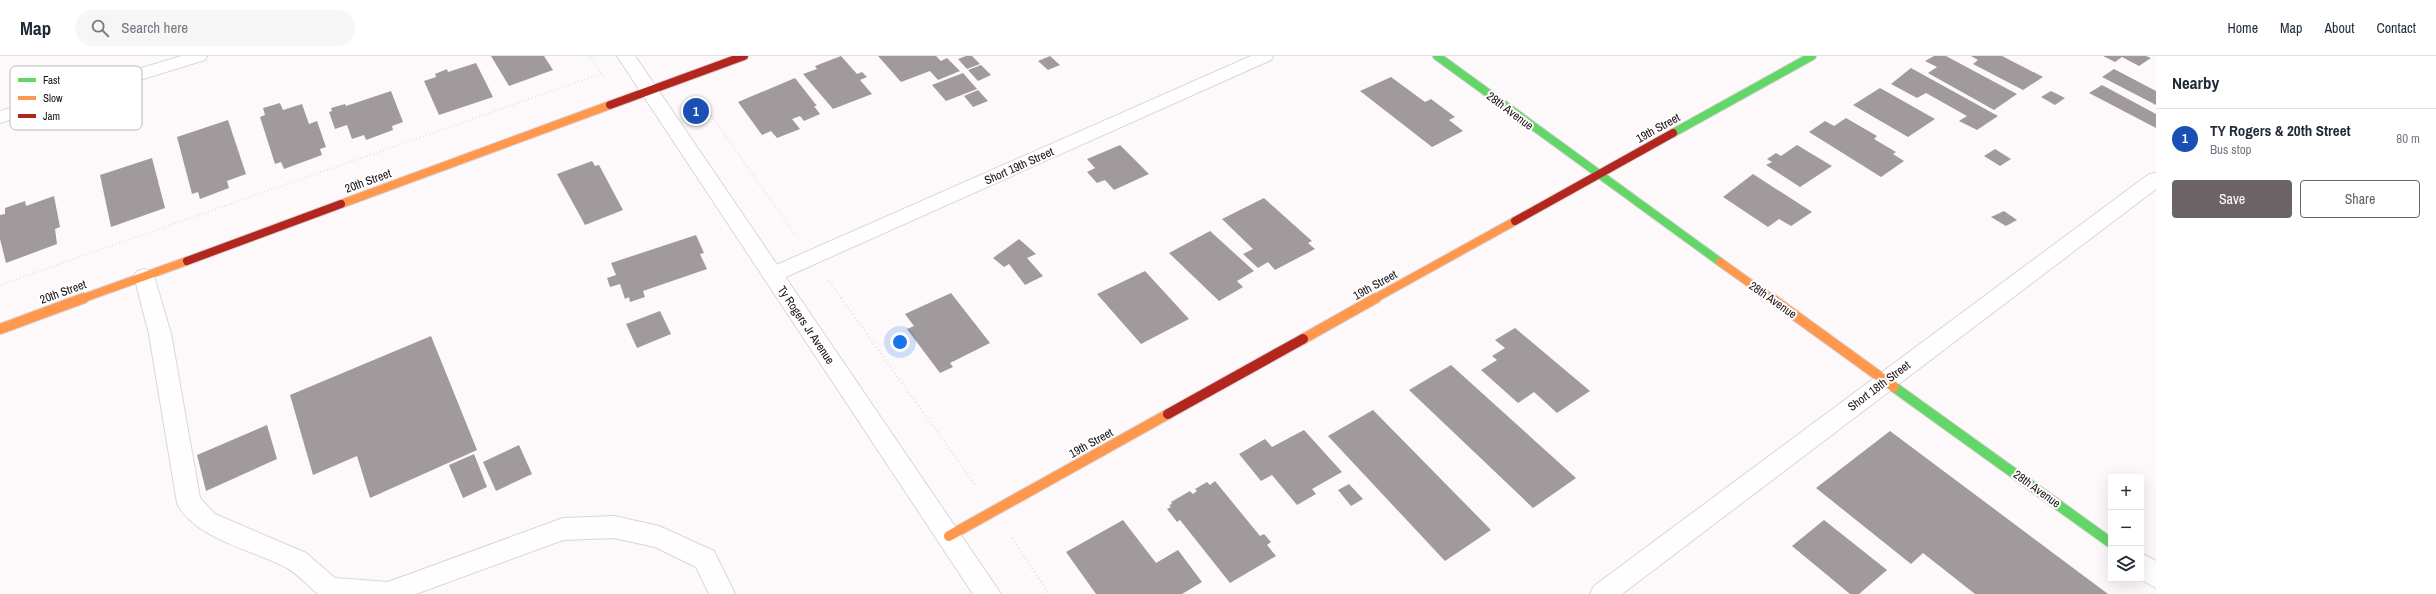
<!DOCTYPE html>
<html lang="en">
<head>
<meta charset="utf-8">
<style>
	:root { --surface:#fff; --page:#f6f6f7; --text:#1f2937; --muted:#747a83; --line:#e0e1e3; --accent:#6b6366 }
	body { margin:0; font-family:"Archivo Narrow",sans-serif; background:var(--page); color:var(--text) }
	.controls { position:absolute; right:12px; bottom:12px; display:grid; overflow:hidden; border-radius:4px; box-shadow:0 4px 16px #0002 }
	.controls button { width:36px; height:36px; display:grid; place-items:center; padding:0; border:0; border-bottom:1px solid var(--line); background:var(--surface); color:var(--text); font:20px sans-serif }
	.you { position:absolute; left:900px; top:286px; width:14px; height:14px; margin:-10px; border:3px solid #fff; border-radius:50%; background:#1a73e8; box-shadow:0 0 0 6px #1a73e833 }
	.badge { display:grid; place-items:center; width:26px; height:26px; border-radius:50%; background:var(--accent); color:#fff; font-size:13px; font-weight:700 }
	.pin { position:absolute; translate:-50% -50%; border:2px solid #fff; box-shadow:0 1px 4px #0006 }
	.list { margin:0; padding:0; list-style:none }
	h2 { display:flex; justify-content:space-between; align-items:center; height:52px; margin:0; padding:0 16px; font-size:17px }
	h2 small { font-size:13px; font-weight:400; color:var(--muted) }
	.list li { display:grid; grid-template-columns:26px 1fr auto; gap:12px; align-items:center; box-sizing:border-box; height:60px; padding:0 16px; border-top:1px solid var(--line) }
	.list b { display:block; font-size:15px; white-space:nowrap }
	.list p { margin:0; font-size:13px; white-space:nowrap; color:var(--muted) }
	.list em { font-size:13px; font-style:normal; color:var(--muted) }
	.actions { display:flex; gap:8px; padding:12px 16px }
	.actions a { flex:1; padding:9px 0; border:1px solid var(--accent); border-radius:4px; text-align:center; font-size:14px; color:var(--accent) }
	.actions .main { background:var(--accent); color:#fff }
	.icon { flex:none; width:22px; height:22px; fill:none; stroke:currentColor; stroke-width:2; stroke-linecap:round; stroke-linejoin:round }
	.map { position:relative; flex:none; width:2156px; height:538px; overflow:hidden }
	header { display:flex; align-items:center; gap:24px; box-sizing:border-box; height:56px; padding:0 20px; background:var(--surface); border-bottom:1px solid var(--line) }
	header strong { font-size:19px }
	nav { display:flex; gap:22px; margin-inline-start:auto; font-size:14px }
	.search { width:280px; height:36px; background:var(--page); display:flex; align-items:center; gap:10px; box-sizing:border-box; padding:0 14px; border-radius:22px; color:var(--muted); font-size:15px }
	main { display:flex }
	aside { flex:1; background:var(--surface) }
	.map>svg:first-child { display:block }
	.building { fill:#a19a9d }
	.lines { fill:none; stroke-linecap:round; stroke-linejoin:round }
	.lane-casing { stroke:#dcd5d8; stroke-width:2 }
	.street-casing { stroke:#dcd5d8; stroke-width:2 }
	.fast-far1-casing { stroke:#dcd5d8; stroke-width:10 }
	.fast-casing { stroke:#dcd5d8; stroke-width:12 }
	.slow-far1-casing { stroke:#dcd5d8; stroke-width:10 }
	.slow-casing { stroke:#dcd5d8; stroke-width:12 }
	.jam-far1-casing { stroke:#dcd5d8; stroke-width:10 }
	.jam-casing { stroke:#dcd5d8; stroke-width:12 }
	.path-far1 { stroke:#e4e3e3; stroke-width:2; stroke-dasharray:1 2.5; stroke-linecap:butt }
	.path { stroke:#e4e3e3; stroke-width:2.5; stroke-dasharray:1 3; stroke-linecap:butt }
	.lane { fill:#fffefe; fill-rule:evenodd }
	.street { fill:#fffefe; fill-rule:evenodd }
	.fast-far1 { stroke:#63d668; stroke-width:8 }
	.fast { stroke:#63d668; stroke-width:10 }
	.slow-far1 { stroke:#ff974d; stroke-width:8 }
	.slow { stroke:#ff974d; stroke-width:10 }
	.jam-far1 { stroke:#b3261e; stroke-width:8 }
	.jam { stroke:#b3261e; stroke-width:10 }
	.labels { text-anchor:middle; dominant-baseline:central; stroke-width:4; stroke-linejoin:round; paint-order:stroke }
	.street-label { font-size:12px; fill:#1c1215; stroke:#fff }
	.key { fill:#fff; stroke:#bbb8b9; stroke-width:1 }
	.key-label { font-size:11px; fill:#1c1215 }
</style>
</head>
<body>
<header>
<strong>Map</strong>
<div class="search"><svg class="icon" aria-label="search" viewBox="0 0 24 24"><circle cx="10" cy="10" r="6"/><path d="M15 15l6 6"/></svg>Search here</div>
<nav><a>Home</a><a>Map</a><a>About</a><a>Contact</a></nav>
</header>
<main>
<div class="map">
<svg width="2156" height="538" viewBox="0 0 2156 538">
	<rect width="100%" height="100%" fill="#fdf9fb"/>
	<g class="building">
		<path d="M491 0H544L553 14 509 30Z"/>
		<path d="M841 0 857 18 862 16 867 21 860 24 872 38 833 53 803 18 817 13 815 10Z"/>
		<path d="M878 0H936L941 5 947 2 960 15 938 24 930 15 901 26Z"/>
		<path d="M966 0H972L980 8 967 13 958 3Z"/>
		<path d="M1050 0 1060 9 1048 14 1038 5Z"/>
		<path d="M1934 0H1946L2017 38 1994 54 1928 17 1937 11 1925 5Z"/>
		<path d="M1971 0H2002L2043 21 2023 34 1973 8 1978 4Z"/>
		<path d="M2103 0H2146L2151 2 2139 10 2122 1 2115 6Z"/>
		<path d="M476 7 493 41 439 59 424 25 436 21 435 18 447 13 448 16Z"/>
		<path d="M981 9 991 19 978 25 968 14Z"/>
		<path d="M1911 12 1998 60 1977 74 1959 65 1967 60 1926 37 1917 42 1891 28Z"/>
		<path d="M2114 13 2156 35V49L2102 21Z"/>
		<path d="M963 17 977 33 946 45 932 29Z"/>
		<path d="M1391 21 1425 46 1431 43 1455 61 1449 64 1463 75 1432 91 1360 35Z"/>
		<path d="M795 22 817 50H814L820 58 804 65 800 60 792 63 800 73 777 82 771 75 762 79 738 46Z"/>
		<path d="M2102 29 2156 58V72L2089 37Z"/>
		<path d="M1880 32 1935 63 1908 81 1853 49Z"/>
		<path d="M978 34 988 45 973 51 964 40Z"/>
		<path d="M391 35 403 66 392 70 393 74 366 84 364 79 352 83 347 69 335 73 329 56 332 55 331 52 345 48 346 50Z"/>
		<path d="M2051 35 2065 42 2055 49 2041 41Z"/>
		<path d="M280 47 283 54 302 48 309 68 317 65 326 91 320 93 322 99 284 113 281 106 275 108 260 61 265 59 263 52Z"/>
		<path d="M1846 62 1877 80 1874 83 1896 96 1893 98 1904 105 1881 121 1809 76 1825 65 1834 70Z"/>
		<path d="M228 64 246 118 227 125 229 132 200 143 198 136 192 138 177 81Z"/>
		<path d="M1120 89 1149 118 1114 134 1105 124 1097 127 1087 116 1095 112 1087 103Z"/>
		<path d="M1797 89 1832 110 1800 131 1766 109 1772 106 1767 103 1776 97 1781 100Z"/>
		<path d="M1995 93 2011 103 2000 110 1984 100Z"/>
		<path d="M152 102 165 152 111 171 100 119Z"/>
		<path d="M592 105 595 110 599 109 623 154 585 169 557 118Z"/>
		<path d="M1753 118 1812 156 1791 170 1779 163 1768 171 1723 141Z"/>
		<path d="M54 140 60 171 55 173 57 188 6 207 0 183V159L5 158V152L25 145 26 150Z"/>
		<path d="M1264 142 1312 185 1308 187 1315 193 1275 214 1268 206 1258 212 1243 198 1253 193 1222 163Z"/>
		<path d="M2004 155 2017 164 2006 170 1991 161Z"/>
		<path d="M1210 175 1254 215 1237 225 1243 231 1219 245 1169 197Z"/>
		<path d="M696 179 704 197 700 198 707 213 643 235 645 241 630 246 629 241 625 243 620 228 610 231 607 222 616 219 611 207Z"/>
		<path d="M1019 183 1036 198 1027 202 1043 220 1025 229 1009 208 1004 211 993 202Z"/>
		<path d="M1145 215 1189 263 1141 288 1097 238Z"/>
		<path d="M951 237 990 287 950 307 953 311 940 317 907 273 914 270 905 258Z"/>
		<path d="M660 255 671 278 637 292 626 268Z"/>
		<path d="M1515 272 1590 335 1557 357 1534 336 1518 347 1481 314 1497 304 1492 300 1505 292 1495 284Z"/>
		<path d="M431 280 477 394 370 442 357 400 313 419 290 339Z"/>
		<path d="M1451 309 1576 422 1533 452 1409 334Z"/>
		<path d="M1373 354 1491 474 1445 505 1328 380Z"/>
		<path d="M267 369 277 403 206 435 197 399Z"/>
		<path d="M1304 374 1342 416 1312 433 1316 438 1297 449 1272 419 1261 425 1239 398 1265 383 1272 391Z"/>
		<path d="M1890 375 2108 538H1975L1923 497 1911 508 1816 432Z"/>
		<path d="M519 389 532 418 496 435 483 406Z"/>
		<path d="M474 398 487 431 463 442 449 409Z"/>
		<path d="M1215 425 1260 480 1264 478 1271 486 1267 489 1276 500 1230 527 1180 464 1177 466 1167 453 1171 451 1169 449 1172 448 1171 446 1190 435 1193 438 1197 435 1195 433 1207 426 1210 429Z"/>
		<path d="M1349 428 1363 443 1351 450 1338 434Z"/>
		<path d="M1123 464 1156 507 1178 494 1202 526 1182 538H1096L1066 496Z"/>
		<path d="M1824 464 1887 514 1859 538H1850L1792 490Z"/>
	</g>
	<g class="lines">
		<g class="lane-casing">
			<g id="lane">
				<path d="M181 0H207L205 4 0 67V55Z"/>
				<path d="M1251 0H1273L1271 4 779 224 772 226 765 224 762 219 765 214Z"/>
				<path d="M2156 117V133L1622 538H1590L1594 530 2149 118Z"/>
				<path d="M144 213 151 215 154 220 171 278 200 442 215 458 306 497 335 522 388 526 563 462 614 460 659 470 714 495 735 538H709L696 511 655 491 614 482 563 484 416 538H318C308 530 298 518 287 512 254 494 194 483 177 447L149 278 134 220 137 215Z"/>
			</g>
		</g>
		<g class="street-casing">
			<g id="street">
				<path d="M617 0H635L1001 538H973Z"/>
				<path d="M2141 497 2156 505V532L2140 523Z"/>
			</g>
		</g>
		<g class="fast-far1-casing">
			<g id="fast-far1">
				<path d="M1437 0 1720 206"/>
				<path d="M1673 77 1812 0"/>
			</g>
		</g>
		<g class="fast-casing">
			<path id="fast" d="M1894 331 2111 487"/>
		</g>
		<g class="slow-far1-casing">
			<g id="slow-far1">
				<path d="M341 148 610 49"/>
				<path d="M1720 206 1772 243"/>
				<path d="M81 243 187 205"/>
				<path d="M1374 243 1515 165"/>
			</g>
		</g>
		<g class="slow-casing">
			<g id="slow">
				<path d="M1771 242 1894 331"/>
				<path d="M0 273 84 242"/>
				<path d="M1303 283 1376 242"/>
				<path d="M949 480 1168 358"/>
			</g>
		</g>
		<g class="jam-far1-casing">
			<g id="jam-far1">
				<path d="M610 49 744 0"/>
				<path d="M1515 165 1673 77"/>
				<path d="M187 205 341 148"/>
			</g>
		</g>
		<g class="jam-casing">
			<path id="jam" d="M1168 358 1303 283"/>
		</g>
		<g class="path-far1">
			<path d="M590 0 605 23"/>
			<path d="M701 45 795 178"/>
			<path d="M828 224 842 243"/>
			<path d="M0 229 603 17"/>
		</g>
		<g class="path">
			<path d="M841 242 976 430"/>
			<path d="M1012 482 1049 538"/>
		</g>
		<use href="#lane" class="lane"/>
		<use href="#street" class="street"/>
		<use href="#fast-far1" class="fast-far1"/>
		<use href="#fast" class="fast"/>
		<use href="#slow-far1" class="slow-far1"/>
		<use href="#slow" class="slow"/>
		<use href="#jam-far1" class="jam-far1"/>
		<use href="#jam" class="jam"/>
	</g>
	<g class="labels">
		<g class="street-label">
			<text transform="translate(1510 55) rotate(37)">28th Avenue</text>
			<text transform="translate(1658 72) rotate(-29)">19th Street</text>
			<text transform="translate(1019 110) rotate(-24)">Short 19th Street</text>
			<text transform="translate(368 125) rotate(-20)">20th Street</text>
			<text transform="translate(1375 229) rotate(-29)">19th Street</text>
			<text transform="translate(63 236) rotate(-20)">20th Street</text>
			<text transform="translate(1773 244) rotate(35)">28th Avenue</text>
			<text transform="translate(806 269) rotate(56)">Ty Rogers Jr Avenue</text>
			<text transform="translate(1879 330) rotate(-37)">Short 18th Street</text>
			<text transform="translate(1091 387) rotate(-29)">19th Street</text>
			<text transform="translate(2037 433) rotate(36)">28th Avenue</text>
		</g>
	</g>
	<rect x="10" y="10" width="132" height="64" rx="6" class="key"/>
	<rect x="18" y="22" width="18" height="4" fill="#63d668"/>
	<rect x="18" y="40" width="18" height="4" fill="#ff974d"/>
	<rect x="18" y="58" width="18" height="4" fill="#b3261e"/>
	<g class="key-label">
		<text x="43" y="28">Fast</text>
		<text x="43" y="46">Slow</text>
		<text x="43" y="64">Jam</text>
	</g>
</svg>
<div class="controls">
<button>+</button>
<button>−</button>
<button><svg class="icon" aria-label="layers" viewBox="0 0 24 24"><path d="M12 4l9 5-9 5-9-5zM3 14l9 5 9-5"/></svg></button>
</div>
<div class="you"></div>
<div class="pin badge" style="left:696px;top:55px;background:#1a4fb4">1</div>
</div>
<aside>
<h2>Nearby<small></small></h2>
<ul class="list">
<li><span class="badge" style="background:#1a4fb4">1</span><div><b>TY Rogers &amp; 20th Street</b><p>Bus stop</p></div><em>80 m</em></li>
</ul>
<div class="actions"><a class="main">Save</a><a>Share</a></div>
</aside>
</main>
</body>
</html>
